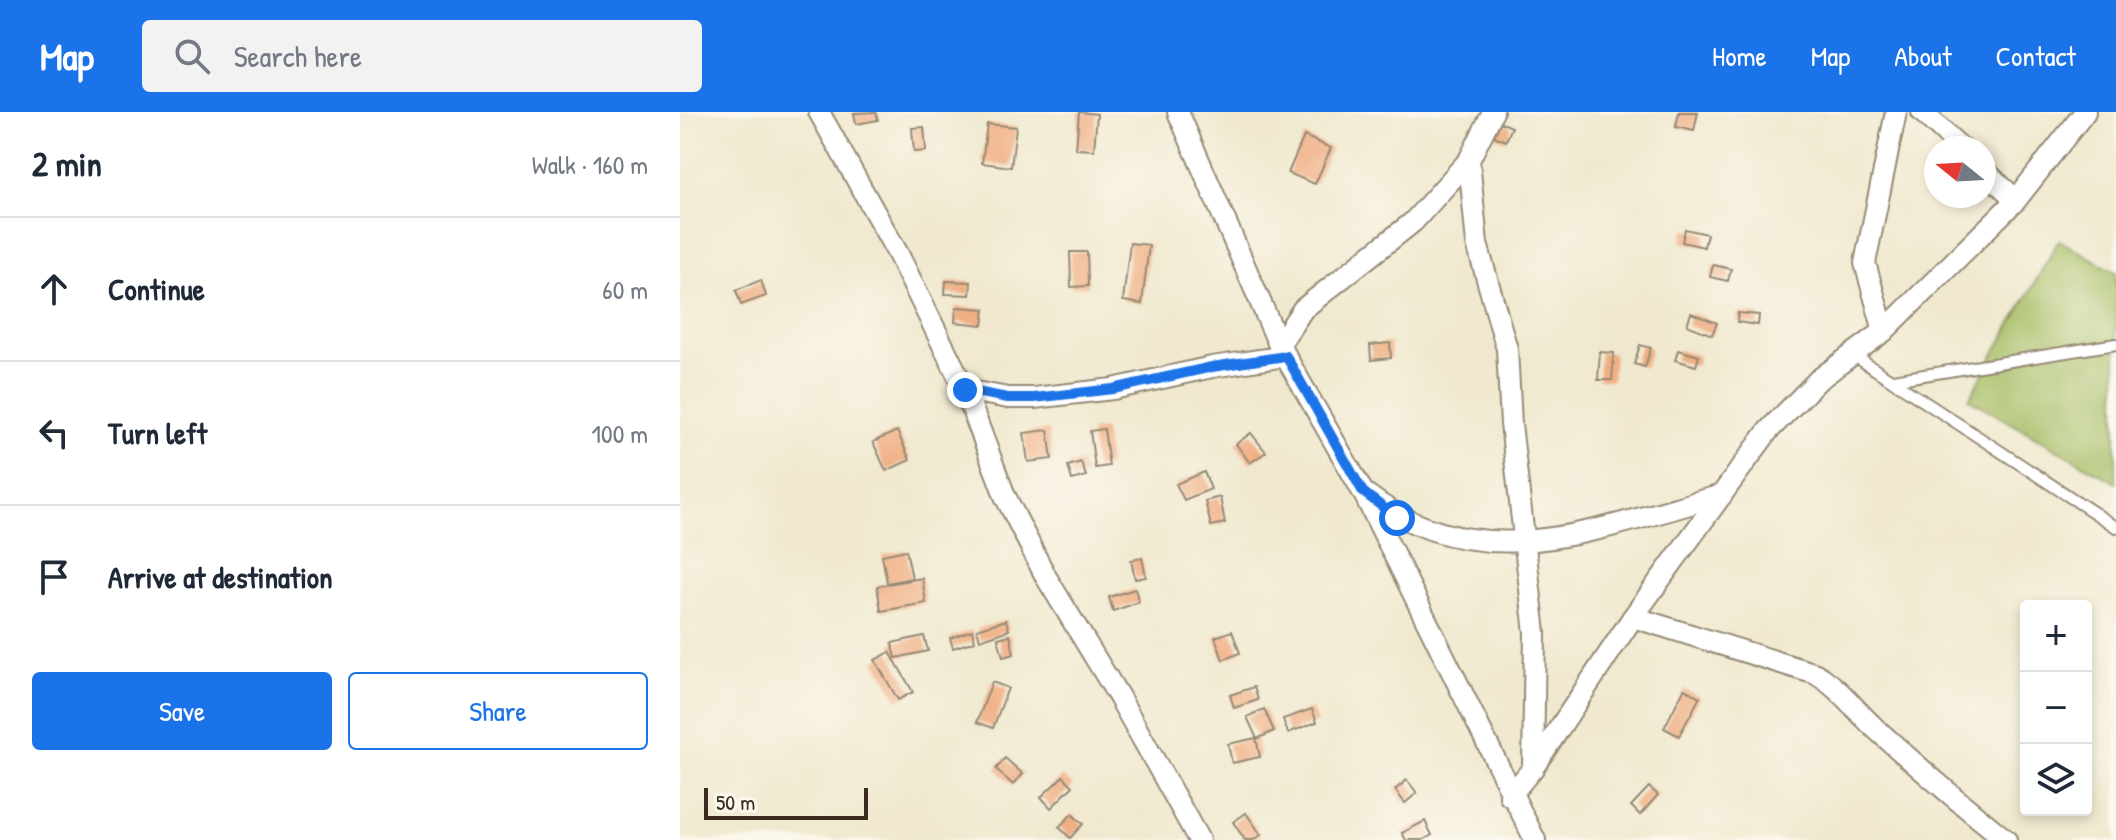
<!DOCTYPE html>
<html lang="en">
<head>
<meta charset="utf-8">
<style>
	:root { --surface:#fff; --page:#f2f2f3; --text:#1f2937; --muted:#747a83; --line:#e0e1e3; --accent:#1a73e8 }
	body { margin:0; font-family:"Patrick Hand",sans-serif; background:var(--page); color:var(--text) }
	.controls { position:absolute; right:24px; bottom:24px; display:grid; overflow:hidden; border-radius:8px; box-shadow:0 4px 12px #0003 }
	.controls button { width:72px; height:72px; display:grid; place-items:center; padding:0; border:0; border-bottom:2px solid var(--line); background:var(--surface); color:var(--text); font:40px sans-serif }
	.compass { position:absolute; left:1244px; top:24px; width:72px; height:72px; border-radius:50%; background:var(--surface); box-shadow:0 4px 12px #0003; rotate:288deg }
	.scale { position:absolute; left:24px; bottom:20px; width:164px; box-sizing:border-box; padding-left:8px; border:4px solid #3b2a1e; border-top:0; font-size:22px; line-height:28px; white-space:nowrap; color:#3b2a1e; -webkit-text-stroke:6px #fbf7ec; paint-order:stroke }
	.stop { position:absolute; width:24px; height:24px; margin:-18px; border:6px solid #1a73e8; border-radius:50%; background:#fff }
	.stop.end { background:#1a73e8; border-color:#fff; box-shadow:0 2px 8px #0008 }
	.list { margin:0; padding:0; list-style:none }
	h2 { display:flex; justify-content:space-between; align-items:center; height:104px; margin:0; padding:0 32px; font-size:34px }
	h2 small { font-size:26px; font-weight:400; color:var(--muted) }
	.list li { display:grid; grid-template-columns:52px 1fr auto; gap:24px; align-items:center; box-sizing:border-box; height:144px; padding:0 32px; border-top:2px solid var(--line) }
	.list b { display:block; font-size:30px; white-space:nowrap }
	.list em { font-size:26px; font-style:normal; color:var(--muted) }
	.actions { display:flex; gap:16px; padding:24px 32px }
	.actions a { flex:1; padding:18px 0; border:2px solid var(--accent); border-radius:8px; text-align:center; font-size:28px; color:var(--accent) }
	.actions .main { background:var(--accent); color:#fff }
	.icon { flex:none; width:44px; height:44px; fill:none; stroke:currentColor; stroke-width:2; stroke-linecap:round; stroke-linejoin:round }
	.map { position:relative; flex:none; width:1436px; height:728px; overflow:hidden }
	header { display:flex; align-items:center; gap:48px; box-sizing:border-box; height:112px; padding:0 40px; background:var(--accent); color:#fff }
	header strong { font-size:38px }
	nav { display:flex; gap:44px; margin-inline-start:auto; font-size:28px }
	.search { width:560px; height:72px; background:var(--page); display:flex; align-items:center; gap:20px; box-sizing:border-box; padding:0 28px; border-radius:8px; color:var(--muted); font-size:30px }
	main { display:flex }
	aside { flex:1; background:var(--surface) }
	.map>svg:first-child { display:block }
	.green { fill:#a5bd63; stroke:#707440; stroke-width:2 }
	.building { fill:#f0ae82 }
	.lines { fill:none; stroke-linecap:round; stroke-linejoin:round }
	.service-casing { stroke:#968a76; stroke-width:14 }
	.minor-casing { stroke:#968a76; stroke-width:24 }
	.service { stroke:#fff; stroke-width:10 }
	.minor { stroke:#fff; stroke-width:20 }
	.route { stroke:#1a73e8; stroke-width:10 }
</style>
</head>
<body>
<header>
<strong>Map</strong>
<div class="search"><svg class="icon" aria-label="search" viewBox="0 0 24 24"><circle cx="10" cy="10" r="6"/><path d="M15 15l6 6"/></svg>Search here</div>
<nav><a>Home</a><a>Map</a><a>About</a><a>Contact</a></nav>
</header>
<main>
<aside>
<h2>2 min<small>Walk · 160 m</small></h2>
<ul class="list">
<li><svg class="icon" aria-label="ahead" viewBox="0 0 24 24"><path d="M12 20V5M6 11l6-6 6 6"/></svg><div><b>Continue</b></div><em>60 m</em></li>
<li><svg class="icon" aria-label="left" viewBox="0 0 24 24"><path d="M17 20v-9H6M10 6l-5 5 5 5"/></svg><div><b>Turn left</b></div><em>100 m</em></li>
<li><svg class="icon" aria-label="arrive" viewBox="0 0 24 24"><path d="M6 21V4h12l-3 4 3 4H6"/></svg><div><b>Arrive at destination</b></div></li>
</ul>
<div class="actions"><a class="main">Save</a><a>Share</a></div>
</aside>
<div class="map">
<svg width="1436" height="728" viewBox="0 0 1436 728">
	<rect width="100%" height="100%" fill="#fbf7ec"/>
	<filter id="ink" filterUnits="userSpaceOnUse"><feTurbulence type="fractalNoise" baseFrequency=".0125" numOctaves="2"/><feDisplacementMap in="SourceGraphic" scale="16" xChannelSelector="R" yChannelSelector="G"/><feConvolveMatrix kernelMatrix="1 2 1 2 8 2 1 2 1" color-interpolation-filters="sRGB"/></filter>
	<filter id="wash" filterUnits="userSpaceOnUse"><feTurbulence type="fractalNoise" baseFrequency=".006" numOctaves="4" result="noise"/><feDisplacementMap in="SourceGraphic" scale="32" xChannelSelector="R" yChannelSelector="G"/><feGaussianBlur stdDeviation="1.8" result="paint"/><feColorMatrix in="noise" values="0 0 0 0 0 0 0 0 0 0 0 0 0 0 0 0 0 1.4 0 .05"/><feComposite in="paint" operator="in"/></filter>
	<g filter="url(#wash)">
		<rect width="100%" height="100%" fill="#f0e9cf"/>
		<path class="green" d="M1379 128 1436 160V371L1289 287Z"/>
		<g id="blocks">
			<g class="building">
				<path d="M196 0 198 8 176 12 174 1Z"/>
				<path d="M399 0 417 2 414 38 396 37Z"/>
				<path d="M999 0H1018L1014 19 996 15Z"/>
				<path d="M820 10 832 15 826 29 814 24Z"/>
				<path d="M307 12 336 15 331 55 302 51Z"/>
				<path d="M244 15 246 39 234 40 232 16Z"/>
				<path d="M624 24 651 36 635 72 608 61Z"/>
				<path d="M1005 117 1027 122 1024 135 1002 130Z"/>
				<path d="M450 131 469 133 462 192 443 189Z"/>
				<path d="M390 140H407L408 174 391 175Z"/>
				<path d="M1033 153 1051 157 1048 169 1030 165Z"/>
				<path d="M81 168 86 184 61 193 56 178Z"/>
				<path d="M266 169 291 170 290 183 265 182Z"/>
				<path d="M276 195 305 197 303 213 275 210Z"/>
				<path d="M1011 201 1037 211 1032 223 1007 213Z"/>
				<path d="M1058 201 1079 203 1078 213 1057 210Z"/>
				<path d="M710 231 711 246 691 248 690 233Z"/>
				<path d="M960 233 971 236 965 255 954 252Z"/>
				<path d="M998 238 1019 244 1016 254 995 248Z"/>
				<path d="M920 240 934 241 932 268H918Z"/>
				<path d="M424 317 429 354 415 356 410 319Z"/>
				<path d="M368 318 372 347 348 350 344 321Z"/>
				<path d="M217 319 230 348 206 359 193 330Z"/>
				<path d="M571 321 586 340 570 351 556 332Z"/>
				<path d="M401 350 406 364 392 368 388 354Z"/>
				<path d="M524 360 531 377 504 388 496 372Z"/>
				<path d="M540 385 545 411 531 414 525 389Z"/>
				<path d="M226 438 232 466 207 471 202 443Z"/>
				<path d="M462 446 466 465 455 467 451 448Z"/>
				<path d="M242 466 246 491 201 499 197 474Z"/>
				<path d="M455 477 459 490 433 499 429 485Z"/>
				<path d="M326 508 329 518 300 528 297 517Z"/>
				<path d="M292 518 295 529 273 536 270 526Z"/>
				<path d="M552 519 560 541 543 548 535 525Z"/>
				<path d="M330 523 334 542 323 545 318 526Z"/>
				<path d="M244 524 248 539 216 546 212 531Z"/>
				<path d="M210 540 233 580 218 588 195 548Z"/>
				<path d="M312 570 328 576 313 616 297 610Z"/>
				<path d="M574 575 578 588 554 596 550 583Z"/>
				<path d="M1004 577 1020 585 999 624 984 616Z"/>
				<path d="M584 597 594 619 577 627 567 605Z"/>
				<path d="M632 597 637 610 608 621 603 607Z"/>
				<path d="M576 626 580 645 552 651 548 632Z"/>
				<path d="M325 646 343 662 333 673 316 657Z"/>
				<path d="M383 664 393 674 371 696 361 685Z"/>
				<path d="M727 668 737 681 725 691 715 678Z"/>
				<path d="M969 675 978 683 960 703 951 694Z"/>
				<path d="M566 701 581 723 573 728H565L553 710Z"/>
				<path d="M392 702 403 712 390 726 379 715Z"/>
				<path d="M745 709 752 723 743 728H726L722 721Z"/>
			</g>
		</g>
	</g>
	<g filter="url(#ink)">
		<use href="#blocks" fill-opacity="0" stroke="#968a76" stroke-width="2"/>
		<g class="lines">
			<g class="service-casing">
				<g id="service">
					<path d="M1173 243 1436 415"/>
					<path d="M1213 268 1436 232"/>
				</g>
			</g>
			<g class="minor-casing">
				<g id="minor">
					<path d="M139 0 218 142 285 278 325 384 366 465 439 585 519 728"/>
					<path d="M498 0 599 233 683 380 855 728"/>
					<path d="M1242 0 1281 36"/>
					<path d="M789 48 797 132 827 237 831 312 855 521 853 656"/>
					<path d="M1304 58 1336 88"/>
					<path d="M1204 219 1185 151 1216 0"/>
					<path d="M599 233 623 197 733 110 789 48 813 0"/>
					<path d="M285 278 328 286H354L433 277 532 255 606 244"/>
					<path d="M686 382C798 469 919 416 1042 383"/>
					<path d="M953 505 1136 562C1160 576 1175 598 1195 616 1238 655 1281 692 1326 728"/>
					<path d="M830 684 853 656 953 505 1088 319 1138 268 1204 219 1336 88 1405 0"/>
				</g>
			</g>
			<use href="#service" class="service"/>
			<use href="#minor" class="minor"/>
		</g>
	</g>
	<g class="lines" filter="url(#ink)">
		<path class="route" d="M285 278 328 286H354L433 277 532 255 606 244 683 380 717 406"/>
	</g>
</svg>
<div class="controls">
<button>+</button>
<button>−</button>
<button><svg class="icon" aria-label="layers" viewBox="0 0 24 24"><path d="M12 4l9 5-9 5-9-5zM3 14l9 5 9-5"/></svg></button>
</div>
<svg class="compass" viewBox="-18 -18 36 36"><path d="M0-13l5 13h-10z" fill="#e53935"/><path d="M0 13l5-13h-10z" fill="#747a83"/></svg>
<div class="scale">50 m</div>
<div class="stop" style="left:717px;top:406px"></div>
<div class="stop end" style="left:285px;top:278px"></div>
</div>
</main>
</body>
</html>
